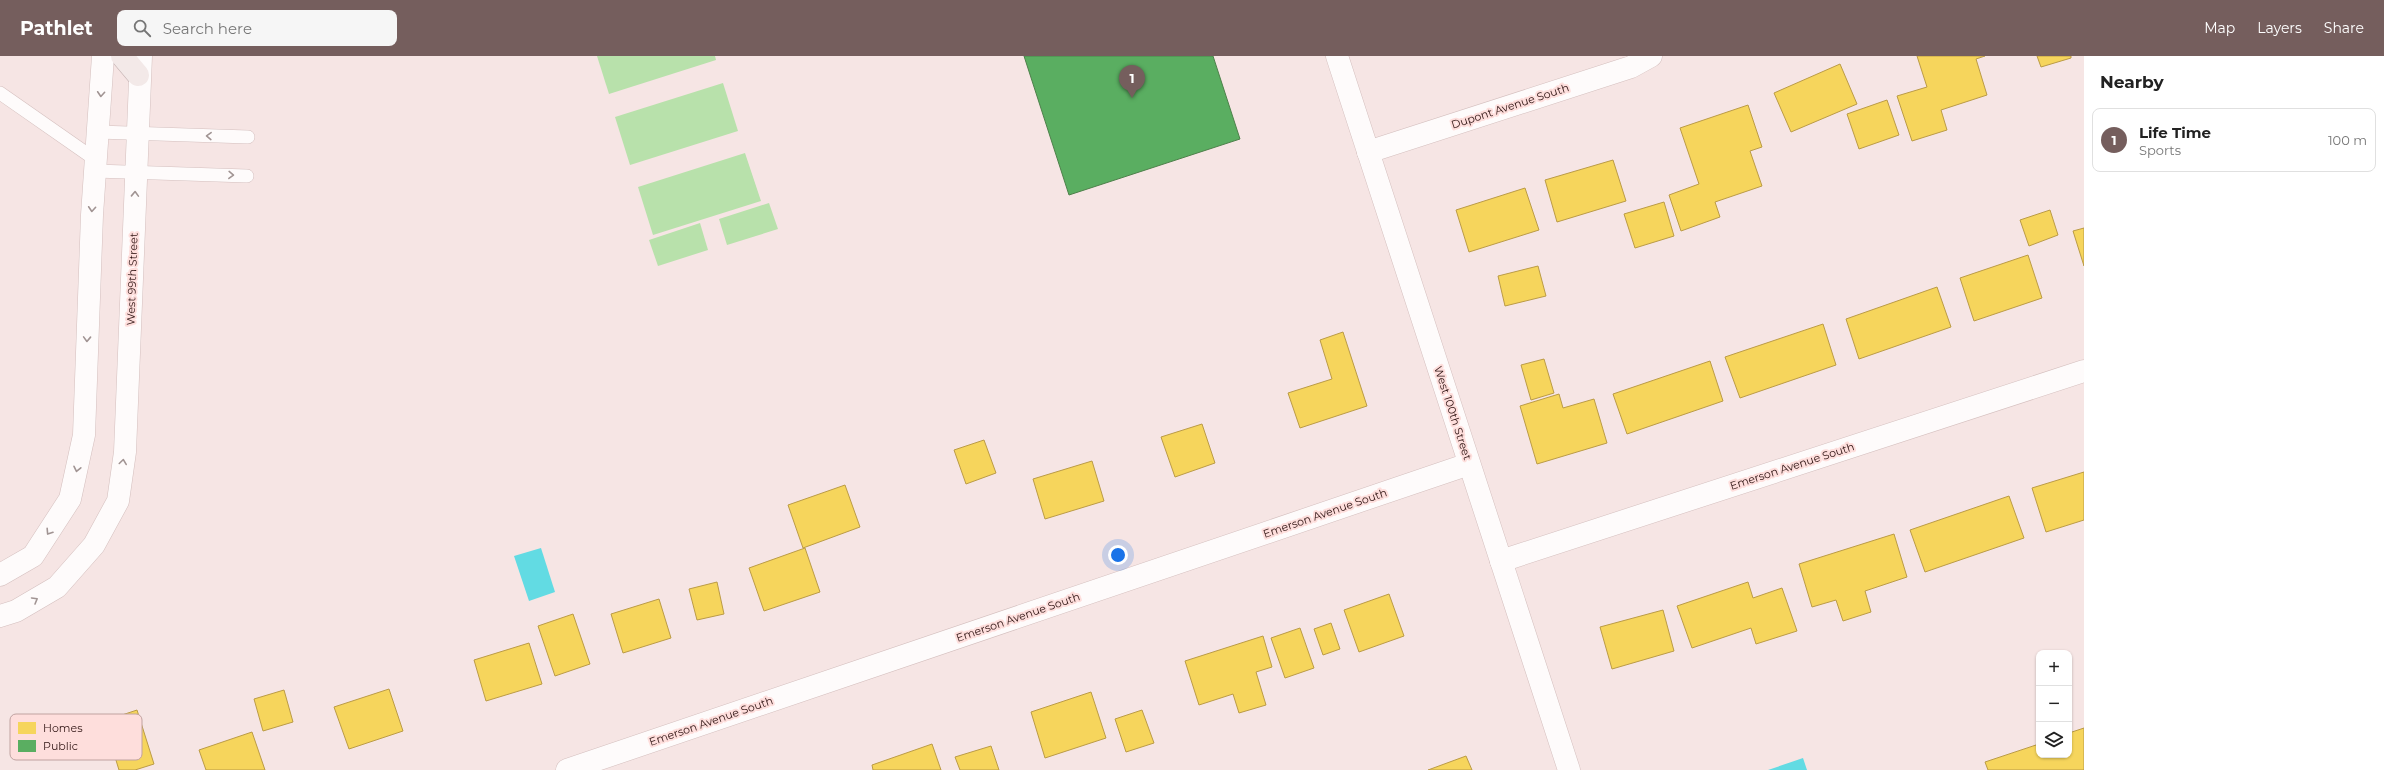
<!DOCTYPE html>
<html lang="en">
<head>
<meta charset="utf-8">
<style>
	:root { --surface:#fff; --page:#f6f6f6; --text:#222; --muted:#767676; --line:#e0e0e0; --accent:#755e5d }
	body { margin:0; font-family:Montserrat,sans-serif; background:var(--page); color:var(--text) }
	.controls { position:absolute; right:12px; bottom:12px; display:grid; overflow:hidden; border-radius:8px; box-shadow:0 1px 3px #0004 }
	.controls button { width:36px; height:36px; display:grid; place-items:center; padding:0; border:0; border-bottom:1px solid var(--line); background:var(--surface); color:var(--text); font:20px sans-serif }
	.you { position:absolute; left:1118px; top:499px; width:14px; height:14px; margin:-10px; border:3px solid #fff; border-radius:50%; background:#1a73e8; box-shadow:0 0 0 6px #1a73e833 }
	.badge { display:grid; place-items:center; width:26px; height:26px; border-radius:50%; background:var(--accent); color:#fff; font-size:13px; font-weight:700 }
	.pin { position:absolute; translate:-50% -33px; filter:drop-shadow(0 1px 2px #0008) }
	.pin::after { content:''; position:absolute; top:21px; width:14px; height:12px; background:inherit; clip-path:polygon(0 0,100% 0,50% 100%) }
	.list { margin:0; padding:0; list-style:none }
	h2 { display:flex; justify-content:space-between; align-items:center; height:52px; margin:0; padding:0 16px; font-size:17px }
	h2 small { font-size:13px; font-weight:400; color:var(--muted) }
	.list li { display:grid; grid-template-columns:26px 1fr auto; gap:12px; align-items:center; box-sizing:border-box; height:64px; margin:0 8px 8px; padding:0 8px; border:1px solid var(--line); border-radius:8px }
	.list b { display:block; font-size:15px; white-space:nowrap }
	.list p { margin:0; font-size:13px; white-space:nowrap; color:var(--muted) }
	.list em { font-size:13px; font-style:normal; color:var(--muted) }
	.icon { flex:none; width:22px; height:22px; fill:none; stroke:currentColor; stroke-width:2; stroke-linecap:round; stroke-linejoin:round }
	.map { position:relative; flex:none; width:2084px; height:714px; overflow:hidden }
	header { display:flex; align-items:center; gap:24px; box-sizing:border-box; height:56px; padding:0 20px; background:var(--accent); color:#fff }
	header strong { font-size:19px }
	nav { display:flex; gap:22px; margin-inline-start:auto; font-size:14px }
	.search { width:280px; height:36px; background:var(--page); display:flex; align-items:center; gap:10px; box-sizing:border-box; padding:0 14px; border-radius:8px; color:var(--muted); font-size:15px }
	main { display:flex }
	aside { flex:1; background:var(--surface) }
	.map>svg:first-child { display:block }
	.green { fill:#b8e1ab }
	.water { fill:#62dbe3 }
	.homes { fill:#f6d55c; stroke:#bb9b46 }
	.public { fill:#5aae61; stroke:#4d804a }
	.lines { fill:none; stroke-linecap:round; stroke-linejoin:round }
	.lane-casing { stroke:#d4bfbe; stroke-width:14 }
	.street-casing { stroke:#d4bfbe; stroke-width:23 }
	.secondary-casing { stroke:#d4bfbe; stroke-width:23 }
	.highway-casing { stroke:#c6b5b5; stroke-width:23 }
	.lane { stroke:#fefbfb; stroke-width:13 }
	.street { stroke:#fefbfb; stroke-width:22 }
	.secondary { stroke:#fefbfb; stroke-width:22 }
	.highway { stroke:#f3e9e8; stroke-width:22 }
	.oneway { stroke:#a19493 }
	.labels { text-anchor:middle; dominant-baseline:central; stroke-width:4; stroke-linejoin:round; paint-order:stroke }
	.street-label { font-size:11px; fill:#301514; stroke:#fededc }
	.key { fill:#fededc; stroke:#c0a2a0; stroke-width:1 }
	.key-label { font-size:11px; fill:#301514 }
</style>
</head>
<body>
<header>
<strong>Pathlet</strong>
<div class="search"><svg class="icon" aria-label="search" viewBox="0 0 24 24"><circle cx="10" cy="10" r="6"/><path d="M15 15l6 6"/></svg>Search here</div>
<nav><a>Map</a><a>Layers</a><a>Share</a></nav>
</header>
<main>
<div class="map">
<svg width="2084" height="714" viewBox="0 0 2084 714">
	<rect width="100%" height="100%" fill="#f6e5e4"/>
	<g class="green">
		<path d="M597 0H715L716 4 609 38Z"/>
		<path d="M723 27 738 75 630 109 615 61Z"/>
		<path d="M745 97 761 145 653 179 638 131Z"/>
		<path d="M769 147 778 173 727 189 719 163Z"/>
		<path d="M700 167 708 194 658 210 649 184Z"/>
	</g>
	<g class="water">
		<path d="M541 492 555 536 529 545 514 500Z"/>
		<path d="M1803 702 1807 714H1768Z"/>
	</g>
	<g class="homes">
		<path d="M1917 0H1985L1976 3 1987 39 1941 54 1947 74 1912 85 1897 40 1927 31Z"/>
		<path d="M2037 0H2071V2L2041 11Z"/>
		<path d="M1840 8 1857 48 1791 76 1774 37Z"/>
		<path d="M1887 44 1899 79 1859 93 1847 58Z"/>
		<path d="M1748 49 1762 91 1750 95 1762 130 1715 146 1720 161 1681 175 1669 139 1699 128 1680 72Z"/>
		<path d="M1613 104 1626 145 1557 166 1545 124Z"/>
		<path d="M1525 132 1539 174 1469 196 1456 154Z"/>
		<path d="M1664 146 1674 180 1635 192 1624 158Z"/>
		<path d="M2050 154 2058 179 2029 190 2020 164Z"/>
		<path d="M2084 172V210L2073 175Z"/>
		<path d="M2028 199 2042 242 1974 265 1960 222Z"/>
		<path d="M1538 210 1546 240 1505 250 1498 220Z"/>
		<path d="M1937 231 1951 271 1859 303 1846 263Z"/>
		<path d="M1823 268 1836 309 1740 342 1725 301Z"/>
		<path d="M1343 276 1367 350 1300 372 1288 337 1332 323 1320 284Z"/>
		<path d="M1544 303 1554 337 1531 344 1521 309Z"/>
		<path d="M1710 305 1723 345 1627 378 1613 338Z"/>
		<path d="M1559 338 1563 352 1594 343 1607 387 1537 408 1520 350Z"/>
		<path d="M1202 368 1215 407 1175 421 1161 381Z"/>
		<path d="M984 384 996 417 966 428 954 394Z"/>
		<path d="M1092 405 1104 445 1045 463 1033 423Z"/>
		<path d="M2084 416V464L2046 476 2032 432Z"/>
		<path d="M845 429 860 471 803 492 788 449Z"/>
		<path d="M2009 440 2024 482 1925 516 1910 474Z"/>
		<path d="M1894 478 1907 521 1865 535 1871 556 1843 565 1836 544 1812 551 1799 508Z"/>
		<path d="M805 492 820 536 764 555 749 512Z"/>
		<path d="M717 526 724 558 697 564 689 533Z"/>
		<path d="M1748 526 1753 542 1782 532 1797 575 1756 588 1751 572 1692 592 1677 550Z"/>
		<path d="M1389 538 1404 580 1359 596 1344 554Z"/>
		<path d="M659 543 671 582 623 597 611 558Z"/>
		<path d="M1663 554 1674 595 1612 613 1600 571Z"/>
		<path d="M573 558 590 608 555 620 538 570Z"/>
		<path d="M1331 567 1340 593 1323 599 1314 573Z"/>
		<path d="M1300 572 1314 612 1285 622 1271 582Z"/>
		<path d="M1263 580 1272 611 1256 616 1266 649 1239 657 1233 638 1199 649 1185 605Z"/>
		<path d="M529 587 542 628 486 645 474 604Z"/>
		<path d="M389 633 403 675 349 693 334 651Z"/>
		<path d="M284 634 293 666 263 675 254 643Z"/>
		<path d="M1091 636 1106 682 1045 702 1031 656Z"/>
		<path d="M137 654 154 708 135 714H119L104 665Z"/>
		<path d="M1142 654 1154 687 1126 696 1115 663Z"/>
		<path d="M2084 672V714H1988L1985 706 2039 688V699H2069V677Z"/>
		<path d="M252 676 265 714H206L199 694Z"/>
		<path d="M932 688 941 714H873L872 709Z"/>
		<path d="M991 690 999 714H960L955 701Z"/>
		<path d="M1466 700 1472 714H1428Z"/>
	</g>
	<path class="public" d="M1024 0H1213L1240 83 1069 139Z"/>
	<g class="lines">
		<g class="lane-casing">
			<g id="lane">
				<path d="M0 37 96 104"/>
				<path d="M98 76 248 81"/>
				<path d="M95 115 247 120"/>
			</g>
		</g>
		<g class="street-casing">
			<g id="street">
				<path d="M1368 96 1631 11 1651 0"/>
				<path d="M1501 505 2084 315"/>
				<path d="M567 714 1469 408"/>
			</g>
		</g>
		<g class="secondary-casing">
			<g id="secondary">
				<path d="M1337 0 1569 714"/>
				<path d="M0 519 33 500 70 443 84 379 92 159 103 0"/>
				<path d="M0 560 16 555 57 531 94 489 118 445 125 396 141 0"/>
			</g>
		</g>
		<g class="highway-casing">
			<path id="highway" d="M122 0 138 19"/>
		</g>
		<use href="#lane" class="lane"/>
		<use href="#street" class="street"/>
		<use href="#secondary" class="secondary"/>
		<use href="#highway" class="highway"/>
	</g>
	<defs><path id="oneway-chevron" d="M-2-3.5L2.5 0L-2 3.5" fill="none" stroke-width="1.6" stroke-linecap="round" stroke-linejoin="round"/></defs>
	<g class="oneway">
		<use href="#oneway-chevron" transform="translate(101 38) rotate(94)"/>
		<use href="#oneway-chevron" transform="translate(209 80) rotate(-178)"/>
		<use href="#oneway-chevron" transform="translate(231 119) rotate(2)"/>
		<use href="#oneway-chevron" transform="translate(135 138) rotate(-88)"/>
		<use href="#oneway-chevron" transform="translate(92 153) rotate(94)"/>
		<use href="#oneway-chevron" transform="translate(87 283) rotate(92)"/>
		<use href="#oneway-chevron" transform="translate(123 406) rotate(-82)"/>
		<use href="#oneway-chevron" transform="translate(77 413) rotate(102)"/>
		<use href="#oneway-chevron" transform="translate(49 476) rotate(123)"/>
		<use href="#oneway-chevron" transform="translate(35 544) rotate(-30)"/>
	</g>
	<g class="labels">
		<g class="street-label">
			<text transform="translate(1510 50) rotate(-18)">Dupont Avenue South</text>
			<text transform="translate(132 223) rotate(-88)">West 99th Street</text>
			<text transform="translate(1453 357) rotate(72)">West 100th Street</text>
			<text transform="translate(1792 410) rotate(-18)">Emerson Avenue South</text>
			<text transform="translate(1325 457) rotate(-19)">Emerson Avenue South</text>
			<text transform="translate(1018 561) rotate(-19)">Emerson Avenue South</text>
			<text transform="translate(711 665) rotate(-19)">Emerson Avenue South</text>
		</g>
	</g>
	<rect x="10" y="658" width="132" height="46" rx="6" class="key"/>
	<rect x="18" y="666" width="18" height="12" fill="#f6d55c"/>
	<rect x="18" y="684" width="18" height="12" fill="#5aae61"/>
	<g class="key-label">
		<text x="43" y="676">Homes</text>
		<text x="43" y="694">Public</text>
	</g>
</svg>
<div class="controls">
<button>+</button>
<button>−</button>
<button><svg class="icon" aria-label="layers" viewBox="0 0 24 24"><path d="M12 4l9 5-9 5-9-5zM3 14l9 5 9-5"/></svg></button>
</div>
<div class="you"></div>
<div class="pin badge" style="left:1132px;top:42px">1</div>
</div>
<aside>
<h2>Nearby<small></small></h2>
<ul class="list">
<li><span class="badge">1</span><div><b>Life Time</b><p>Sports</p></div><em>100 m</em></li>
</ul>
</aside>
</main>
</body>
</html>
